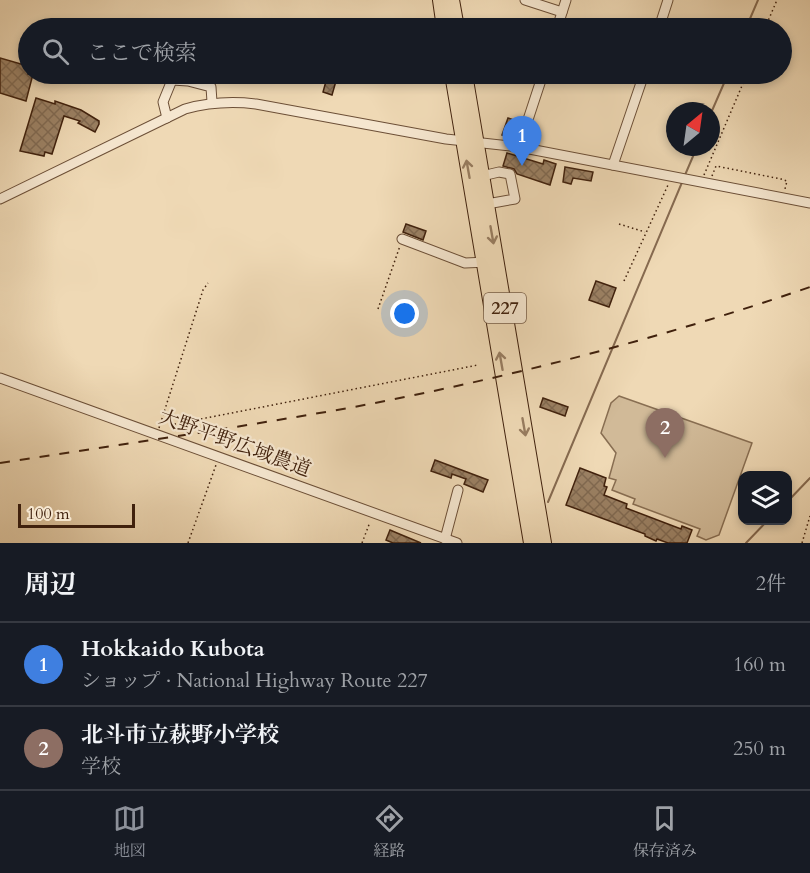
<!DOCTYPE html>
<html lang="ja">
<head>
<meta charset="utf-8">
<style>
	:root { --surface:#171b24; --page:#20242c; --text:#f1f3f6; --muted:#9ea1a6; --line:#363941; --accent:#8c9099 }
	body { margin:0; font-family:Cardo,"Noto Serif JP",serif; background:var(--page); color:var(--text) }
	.controls { position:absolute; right:18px; bottom:18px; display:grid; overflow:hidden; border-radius:12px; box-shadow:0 3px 9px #0003 }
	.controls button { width:54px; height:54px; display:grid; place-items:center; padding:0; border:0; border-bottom:2px solid var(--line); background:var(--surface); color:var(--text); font:30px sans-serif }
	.compass { position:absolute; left:666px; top:102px; width:54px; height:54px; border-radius:50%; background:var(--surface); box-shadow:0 3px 9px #0003; rotate:29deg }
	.scale { position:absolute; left:18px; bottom:15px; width:117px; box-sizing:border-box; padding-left:6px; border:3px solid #40210d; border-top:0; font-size:16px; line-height:21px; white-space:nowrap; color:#40210d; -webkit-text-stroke:4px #f5e6cf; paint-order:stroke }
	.you { position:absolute; left:405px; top:314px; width:21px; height:21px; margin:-15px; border:4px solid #fff; border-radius:50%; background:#1a73e8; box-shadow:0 0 0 9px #1a73e833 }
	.badge { display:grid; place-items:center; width:39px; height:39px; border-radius:50%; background:var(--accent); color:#fff; font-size:20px; font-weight:700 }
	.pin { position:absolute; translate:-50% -50px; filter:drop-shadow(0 2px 3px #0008) }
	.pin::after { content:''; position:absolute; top:32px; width:21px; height:18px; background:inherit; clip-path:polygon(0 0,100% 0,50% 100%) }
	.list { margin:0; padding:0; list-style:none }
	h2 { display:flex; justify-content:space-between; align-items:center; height:78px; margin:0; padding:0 24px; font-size:26px }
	h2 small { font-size:20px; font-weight:400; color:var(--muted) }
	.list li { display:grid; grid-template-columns:39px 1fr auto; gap:18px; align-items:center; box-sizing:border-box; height:84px; padding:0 24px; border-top:2px solid var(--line) }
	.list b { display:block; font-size:22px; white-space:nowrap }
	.list p { margin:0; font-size:20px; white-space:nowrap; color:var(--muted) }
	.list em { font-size:20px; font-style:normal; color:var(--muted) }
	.icon { flex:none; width:33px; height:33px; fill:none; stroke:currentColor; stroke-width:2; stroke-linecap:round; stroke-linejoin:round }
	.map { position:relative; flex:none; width:810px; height:543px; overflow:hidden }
	.search { position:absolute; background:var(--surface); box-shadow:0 3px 9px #0003; left:18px; right:18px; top:18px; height:66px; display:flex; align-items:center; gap:15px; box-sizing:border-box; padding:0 21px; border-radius:33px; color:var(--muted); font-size:22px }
	.sheet { height:246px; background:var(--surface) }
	nav { display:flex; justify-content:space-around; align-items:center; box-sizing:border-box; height:84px; border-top:2px solid var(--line); background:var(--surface); font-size:16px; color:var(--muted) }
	nav a { display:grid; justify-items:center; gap:3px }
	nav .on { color:var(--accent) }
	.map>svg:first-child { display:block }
	.grass { fill:#d1ba98; stroke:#886e52; stroke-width:1.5 }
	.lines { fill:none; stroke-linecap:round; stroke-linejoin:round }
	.stream { stroke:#866a50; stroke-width:2 }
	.building { fill:url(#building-cross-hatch); stroke:#40210d; stroke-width:1.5 }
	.minor-casing { stroke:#6c4f37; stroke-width:11 }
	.highway-casing { stroke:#40210d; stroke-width:16 }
	.path { stroke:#40210d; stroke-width:1.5; stroke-dasharray:1.5 3; stroke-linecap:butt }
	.minor { stroke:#f5e6cf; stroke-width:9 }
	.highway { stroke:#efd9b5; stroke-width:14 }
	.rail { stroke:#40210d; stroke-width:2; stroke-dasharray:10 10; stroke-linecap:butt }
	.oneway { stroke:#987d61 }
	.labels { text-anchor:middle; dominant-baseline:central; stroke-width:4.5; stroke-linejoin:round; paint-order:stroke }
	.shield { fill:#f5e6cf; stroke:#765c47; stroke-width:1.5 }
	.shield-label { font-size:18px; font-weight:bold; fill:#40210d }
	.street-label { font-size:20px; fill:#40210d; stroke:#f5e6cf }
</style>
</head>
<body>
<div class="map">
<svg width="810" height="543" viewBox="0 0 810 543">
	<defs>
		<pattern id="building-cross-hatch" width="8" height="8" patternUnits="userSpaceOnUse" patternTransform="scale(1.5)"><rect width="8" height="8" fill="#9b8164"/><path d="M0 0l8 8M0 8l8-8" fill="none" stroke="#806951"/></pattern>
	</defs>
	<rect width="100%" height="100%" fill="#efd9b5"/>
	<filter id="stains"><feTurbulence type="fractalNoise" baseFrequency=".00333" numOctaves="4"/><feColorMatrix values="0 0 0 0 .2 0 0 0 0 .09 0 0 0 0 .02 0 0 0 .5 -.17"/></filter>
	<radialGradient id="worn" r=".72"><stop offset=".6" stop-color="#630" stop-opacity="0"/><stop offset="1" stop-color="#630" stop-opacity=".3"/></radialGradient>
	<path class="grass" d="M619 396 752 443 719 535 706 540 697 536 700 529 633 504 635 499 612 490 616 480 609 478 616 453 601 433 611 403Z"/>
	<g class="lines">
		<g class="stream">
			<path d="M746 28 758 0"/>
			<path d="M711 113 728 74"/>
			<path d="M685 175 697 147"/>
			<path d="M788 501 810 478"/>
			<path d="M548 502 683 180"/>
			<path d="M746 543 768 520"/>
		</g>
	</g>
	<g class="building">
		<path d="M0 58 28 66V74H33L26 101 0 93Z"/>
		<path d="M328 74H338L332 95 323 92Z"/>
		<path d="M36 98 55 104V101L81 110 99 121V124L95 132 78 123 80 121 64 116 52 154 45 152 44 156 20 151Z"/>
		<path d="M508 118 519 122 514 139 502 135Z"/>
		<path d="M507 153 543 164 544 160 556 164 550 185 517 174 514 169 503 166Z"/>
		<path d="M565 167 593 172 591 181 573 178 571 184 563 182Z"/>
		<path d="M406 224 426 231 423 240 403 232Z"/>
		<path d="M596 281 616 288 609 307 589 300Z"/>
		<path d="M543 398 568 407 565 416 540 407Z"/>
		<path d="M435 460 488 480 483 492 464 484 466 479 452 474 451 478 431 471Z"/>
		<path d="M580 468 606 478 604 486 607 487 604 495 627 504 626 508 681 529 682 526 692 530 687 543H668L657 539 656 541 645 536V534L566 505Z"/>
		<path d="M390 530 397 533 421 543H393L386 540Z"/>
	</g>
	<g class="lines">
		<g class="minor-casing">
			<g id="minor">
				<path d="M525 0 562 12"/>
				<path d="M557 28 566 0"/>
				<path d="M659 28 668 0"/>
				<path d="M167 118 163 102 172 80 188 81 211 87 212 102"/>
				<path d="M519 147 543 74"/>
				<path d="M613 165 644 74"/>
				<path d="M482 176 499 172 510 174 515 199 487 204"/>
				<path d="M0 199 185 109C210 102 231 101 256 104L446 139 519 147 810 203"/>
				<path d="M402 239 465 263 488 262"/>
				<path d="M0 378 457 543"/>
				<path d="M445 539 458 490"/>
			</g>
		</g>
		<g class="highway-casing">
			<g id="highway">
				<path d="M440 0 444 28"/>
				<path d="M452 0 457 28"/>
				<path d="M452 74 531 543"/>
				<path d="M465 74 544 543"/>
			</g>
		</g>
		<g class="path">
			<path d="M765 28 777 0"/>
			<path d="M704 175 747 74"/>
			<path d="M712 176 716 166 781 179 787 181 785 189"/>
			<path d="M619 224 645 232"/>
			<path d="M624 281 668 185"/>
			<path d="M378 309 400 246"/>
			<path d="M170 425 478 365"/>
			<path d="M159 428 203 290 208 283"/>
			<path d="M188 543 216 465"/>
			<path d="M362 543 370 522"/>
			<path d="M802 543 810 516"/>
		</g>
		<use href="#minor" class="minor"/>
		<use href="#highway" class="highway"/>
		<path class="rail" d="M0 463C118 445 236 428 354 407 508 378 662 338 810 287"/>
	</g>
	<defs><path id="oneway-shaft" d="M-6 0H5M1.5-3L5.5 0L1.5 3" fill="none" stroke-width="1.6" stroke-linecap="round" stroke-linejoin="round" transform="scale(1.5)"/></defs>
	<g class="oneway">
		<use href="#oneway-shaft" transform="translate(468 169) rotate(-100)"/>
		<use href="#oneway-shaft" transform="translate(492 235) rotate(80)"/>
		<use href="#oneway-shaft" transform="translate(501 361) rotate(-100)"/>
		<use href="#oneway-shaft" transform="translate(524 427) rotate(80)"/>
	</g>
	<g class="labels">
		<rect class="shield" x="484" y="293" width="42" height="30" rx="4.5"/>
		<g class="shield-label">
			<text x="505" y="308">227</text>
		</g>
		<g class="street-label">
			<text transform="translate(235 443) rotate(20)">大野平野広域農道</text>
		</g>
	</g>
	<rect width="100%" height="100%" filter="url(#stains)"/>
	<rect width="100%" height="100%" fill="url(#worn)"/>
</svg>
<div class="controls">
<button><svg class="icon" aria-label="layers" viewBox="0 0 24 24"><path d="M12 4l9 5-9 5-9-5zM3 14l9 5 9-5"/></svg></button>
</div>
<svg class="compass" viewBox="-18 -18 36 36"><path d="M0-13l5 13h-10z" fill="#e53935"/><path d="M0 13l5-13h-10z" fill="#9ea1a6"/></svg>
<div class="scale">100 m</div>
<div class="you"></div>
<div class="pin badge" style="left:522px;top:166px;background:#3f7fe0">1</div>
<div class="pin badge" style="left:665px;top:458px;background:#8d6e63">2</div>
<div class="search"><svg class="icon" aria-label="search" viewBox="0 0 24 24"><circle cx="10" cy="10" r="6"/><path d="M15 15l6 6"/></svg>ここで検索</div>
</div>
<section class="sheet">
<h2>周辺<small>2件</small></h2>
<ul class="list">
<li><span class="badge" style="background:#3f7fe0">1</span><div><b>Hokkaido Kubota</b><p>ショップ · National Highway Route 227</p></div><em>160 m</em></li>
<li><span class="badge" style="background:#8d6e63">2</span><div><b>北斗市立萩野小学校</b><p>学校</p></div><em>250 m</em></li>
</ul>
</section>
<nav>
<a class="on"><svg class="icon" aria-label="map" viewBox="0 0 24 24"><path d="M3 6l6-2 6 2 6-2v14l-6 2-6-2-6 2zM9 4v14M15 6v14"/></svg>地図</a>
<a><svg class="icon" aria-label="directions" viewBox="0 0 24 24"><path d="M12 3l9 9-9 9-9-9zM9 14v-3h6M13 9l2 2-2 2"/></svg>経路</a>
<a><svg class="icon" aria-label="saved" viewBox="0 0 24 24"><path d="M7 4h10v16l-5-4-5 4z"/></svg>保存済み</a>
</nav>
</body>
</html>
